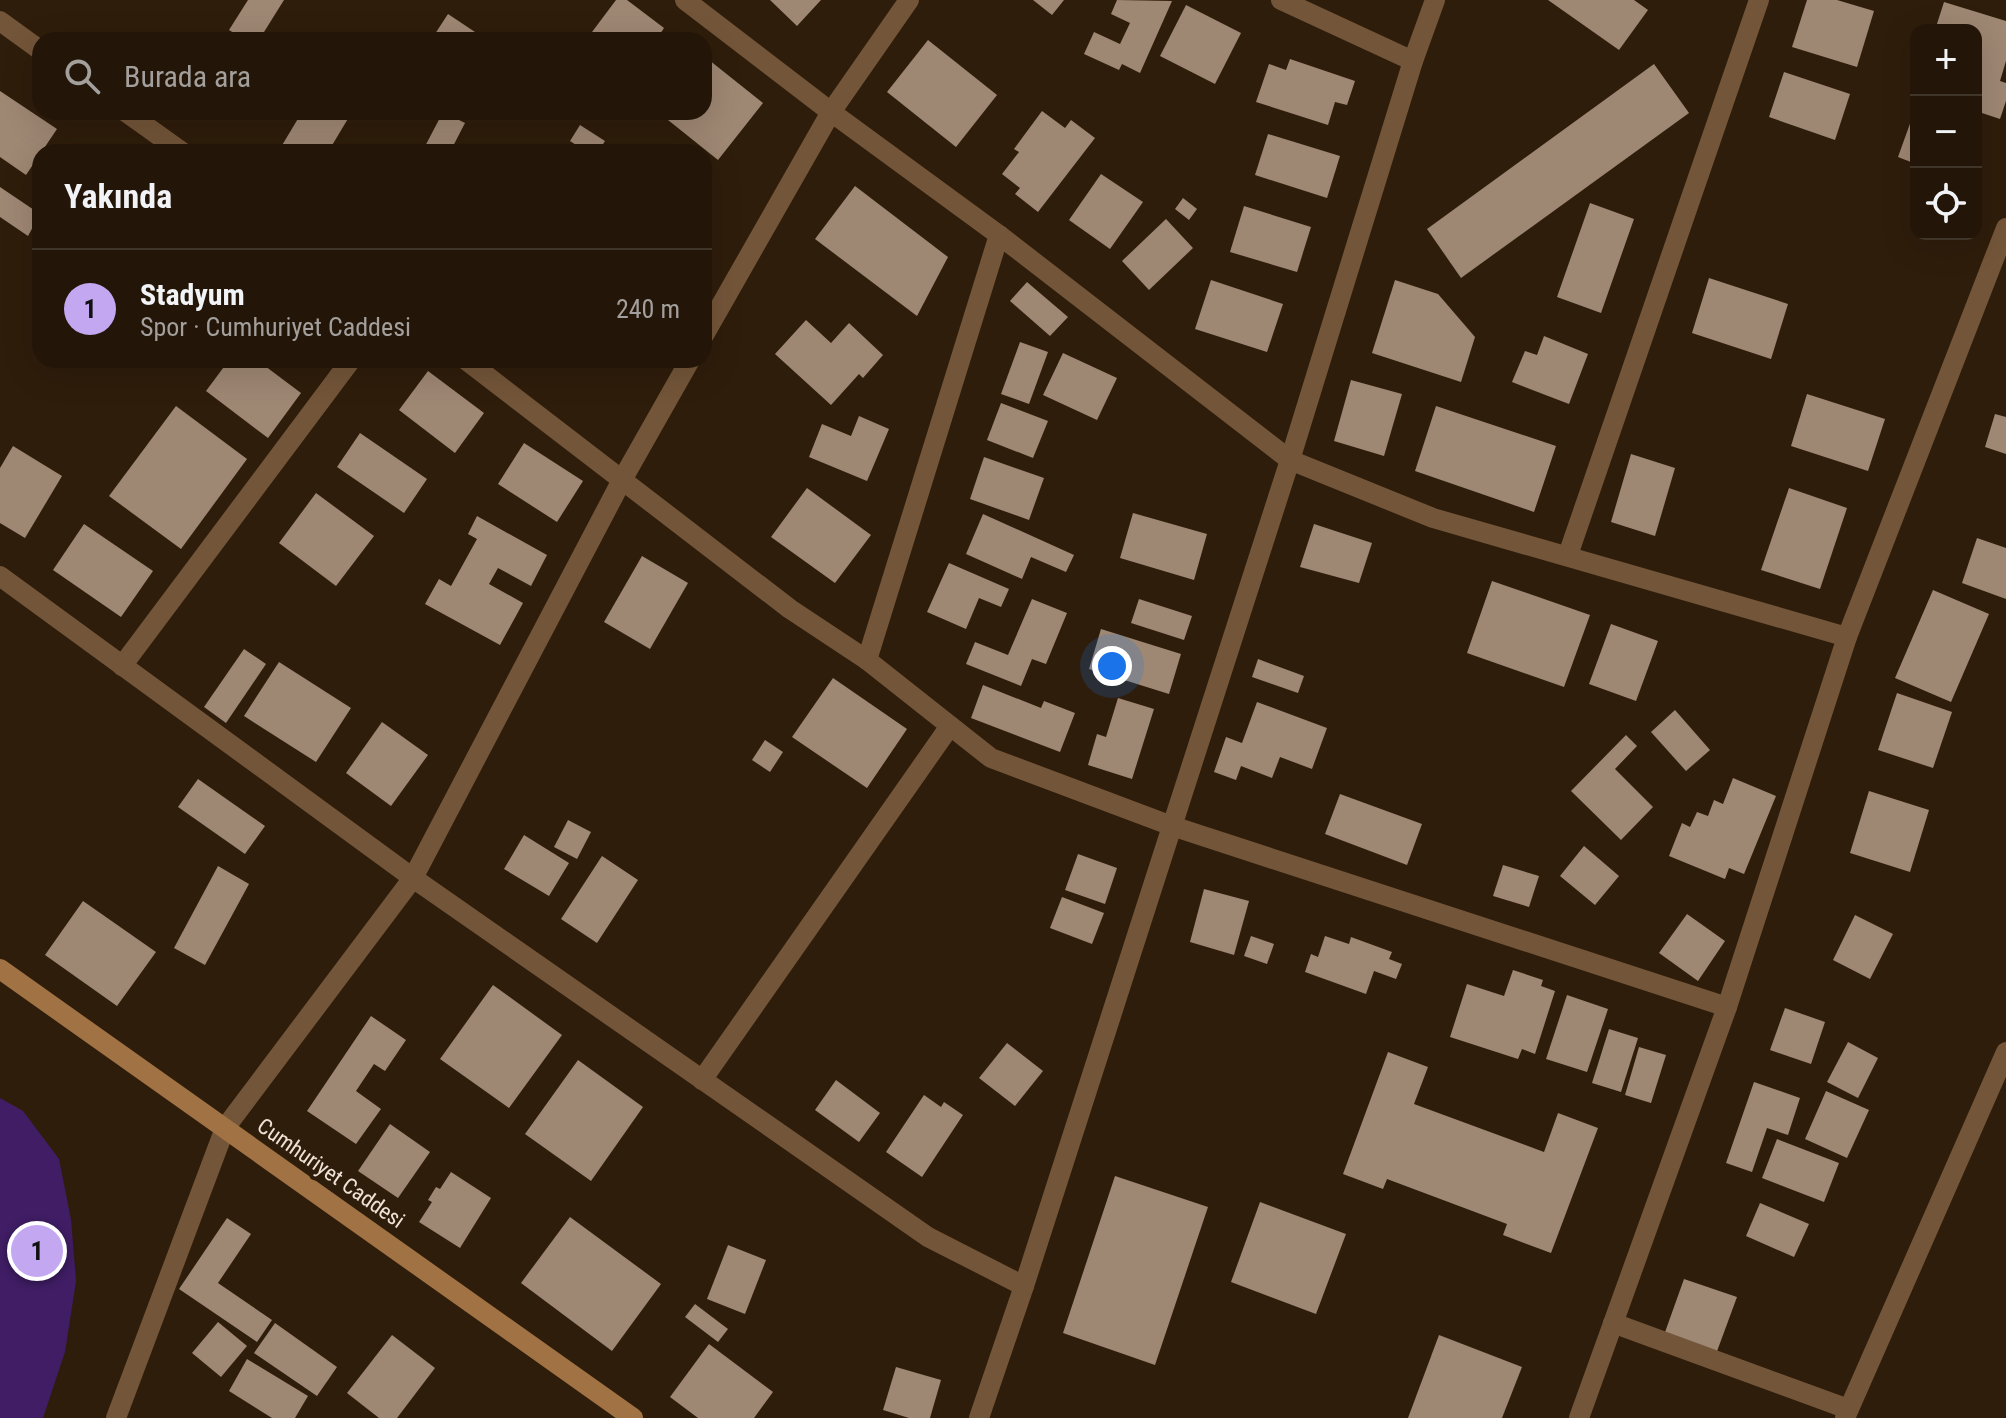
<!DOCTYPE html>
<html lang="tr">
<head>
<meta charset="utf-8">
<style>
	:root { --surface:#231608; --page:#2f2316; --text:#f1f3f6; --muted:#a39f9c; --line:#403529; --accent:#c4a7f1 }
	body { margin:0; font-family:"Roboto Condensed",sans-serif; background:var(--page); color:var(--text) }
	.controls { position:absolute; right:24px; top:24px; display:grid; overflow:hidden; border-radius:16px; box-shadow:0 8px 32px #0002 }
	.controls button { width:72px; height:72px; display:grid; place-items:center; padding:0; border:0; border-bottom:2px solid var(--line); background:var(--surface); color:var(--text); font:40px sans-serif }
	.you { position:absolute; left:1112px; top:666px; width:28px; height:28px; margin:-20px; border:6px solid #fff; border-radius:50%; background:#1a73e8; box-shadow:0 0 0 12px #1a73e833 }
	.badge { display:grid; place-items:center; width:52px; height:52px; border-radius:50%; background:var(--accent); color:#111; font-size:26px; font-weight:700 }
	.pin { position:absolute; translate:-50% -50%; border:4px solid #fff; box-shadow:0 2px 8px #0006 }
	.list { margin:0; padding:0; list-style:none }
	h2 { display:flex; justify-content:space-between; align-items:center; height:104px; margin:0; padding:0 32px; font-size:34px }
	h2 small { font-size:26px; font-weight:400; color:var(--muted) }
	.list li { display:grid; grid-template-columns:52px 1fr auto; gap:24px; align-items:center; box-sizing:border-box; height:120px; padding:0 32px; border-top:2px solid var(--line) }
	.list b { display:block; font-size:30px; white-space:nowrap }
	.list p { margin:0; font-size:26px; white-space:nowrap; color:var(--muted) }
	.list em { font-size:26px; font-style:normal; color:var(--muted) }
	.icon { flex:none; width:44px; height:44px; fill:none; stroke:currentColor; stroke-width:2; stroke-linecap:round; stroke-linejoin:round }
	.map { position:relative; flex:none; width:2006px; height:1418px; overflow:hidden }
	.search { position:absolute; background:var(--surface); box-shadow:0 8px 32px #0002; left:32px; top:32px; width:680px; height:88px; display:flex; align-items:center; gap:20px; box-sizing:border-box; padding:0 28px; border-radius:24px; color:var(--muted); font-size:30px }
	.panel { position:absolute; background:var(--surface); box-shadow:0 8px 32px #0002; left:32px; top:144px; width:680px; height:224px; border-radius:24px }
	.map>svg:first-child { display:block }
	.green { fill:#401d65 }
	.building { fill:#9e8773 }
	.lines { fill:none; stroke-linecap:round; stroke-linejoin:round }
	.street { stroke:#735539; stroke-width:20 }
	.secondary { stroke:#a17244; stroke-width:20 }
	.labels { text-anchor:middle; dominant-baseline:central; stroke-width:8; stroke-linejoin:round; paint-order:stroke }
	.street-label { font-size:22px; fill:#efe2d7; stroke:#2f1d0b }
</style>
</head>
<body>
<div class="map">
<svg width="2006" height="1418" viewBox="0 0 2006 1418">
	<rect width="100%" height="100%" fill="#2f1d0b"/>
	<path class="green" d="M0 1098 23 1111 59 1159 71 1220 76 1281 65 1352 43 1418H0Z"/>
	<g class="building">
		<path d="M248 0H284L259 40H245L229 30Z"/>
		<path d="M616 0H627L664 28 656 40H595L589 36Z"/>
		<path d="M770 0H821L797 26Z"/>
		<path d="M1033 0H1064L1052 15Z"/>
		<path d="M1117 0 1172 1 1140 73 1122 64 1119 70 1084 54 1094 32 1120 44 1130 23 1111 14Z"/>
		<path d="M1548 0H1634L1648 10 1619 50Z"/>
		<path d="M1807 0H1837L1874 11 1857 67 1792 47Z"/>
		<path d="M1944 2 2006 21V61L2000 81 2006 83V101L2000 119 1976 111V30H1935Z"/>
		<path d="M1186 5 1241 33 1215 84 1160 56Z"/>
		<path d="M448 14 487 40H431Z"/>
		<path d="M928 40 997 95 956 147 887 92Z"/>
		<path d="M704 56 763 103 718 160 658 112H704Z"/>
		<path d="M1290 59 1355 81 1347 105 1335 102 1328 125 1256 102 1269 64 1286 70Z"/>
		<path d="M1654 64 1689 113 1461 278 1427 229Z"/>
		<path d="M1784 72 1850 94 1835 140 1769 117Z"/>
		<path d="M0 91 57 129 26 175 0 157Z"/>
		<path d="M1916 107V164L1898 157Z"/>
		<path d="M1042 111 1065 128 1071 120 1095 138 1038 212 1015 194 1020 188 1002 174 1019 152 1014 149Z"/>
		<path d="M302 112H352L328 152H278Z"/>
		<path d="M443 112 465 123 450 152H422Z"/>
		<path d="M580 125 605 141 598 152H587L570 141Z"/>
		<path d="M1268 134 1340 156 1327 198 1255 175Z"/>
		<path d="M1101 174 1143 202 1110 249 1069 220Z"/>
		<path d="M855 186 948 257 917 316 815 239Z"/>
		<path d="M0 187 40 214 28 236 0 217Z"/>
		<path d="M1183 198 1197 209 1189 220 1175 209Z"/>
		<path d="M1590 203 1634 219 1601 313 1557 297Z"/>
		<path d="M1244 206 1311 227 1297 272 1230 252Z"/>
		<path d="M1166 219 1193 248 1149 290 1122 261Z"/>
		<path d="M1709 278 1788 304 1771 359 1692 333Z"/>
		<path d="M1211 280 1283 304 1267 352 1195 329Z"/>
		<path d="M1395 280 1438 294 1475 337 1461 382 1372 353Z"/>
		<path d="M1027 282 1068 317 1050 336 1010 301Z"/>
		<path d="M806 320 831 343 849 323 883 355 863 378 859 374 831 405 775 354Z"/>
		<path d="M1544 336 1588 354 1569 404 1512 382 1525 351 1537 355Z"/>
		<path d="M1020 342 1048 352 1029 404 1001 394Z"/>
		<path d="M1063 353 1117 378 1097 420 1043 395Z"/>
		<path d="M229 360H257L301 393 268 438 206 391Z"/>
		<path d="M428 371 484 413 455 453 399 410Z"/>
		<path d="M1351 380 1402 394 1384 456 1334 441Z"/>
		<path d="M1807 394 1885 419 1868 471 1791 446Z"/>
		<path d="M1001 403 1048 421 1033 458 987 440Z"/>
		<path d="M176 406 247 459 181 549 109 496Z"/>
		<path d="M1436 406 1556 446 1534 512 1415 471Z"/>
		<path d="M1995 414 2006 417V454L1985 447Z"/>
		<path d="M859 416 889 429 867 481 809 457 822 424 851 436Z"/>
		<path d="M360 433 427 479 404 513 337 467Z"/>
		<path d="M524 443 583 481 557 522 498 484Z"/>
		<path d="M13 446 62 476 25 538 0 523V468Z"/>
		<path d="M1631 454 1675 468 1655 536 1611 522Z"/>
		<path d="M984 457 1044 478 1029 520 970 499Z"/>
		<path d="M807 488 871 535 835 583 771 537Z"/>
		<path d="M1789 488 1847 508 1820 589 1761 570Z"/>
		<path d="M316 493 374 536 336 586 279 543Z"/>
		<path d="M1133 513 1207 534 1194 580 1120 558Z"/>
		<path d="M983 514 1074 555 1066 572 1031 557 1022 579 966 554Z"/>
		<path d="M477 516 547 555 531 586 498 568 489 584 523 603 500 645 425 604 439 579 451 586 477 539 468 534Z"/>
		<path d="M84 524 153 571 121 617 53 570Z"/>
		<path d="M1314 524 1372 543 1359 583 1300 567Z"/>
		<path d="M1977 538 2006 548V599L1962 583Z"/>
		<path d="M642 556 688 583 650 649 604 622Z"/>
		<path d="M949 563 1009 589 1001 607 979 598 966 629 927 612Z"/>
		<path d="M1492 581 1590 615 1564 687 1467 653Z"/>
		<path d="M1933 590 1989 614 1951 702 1895 678Z"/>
		<path d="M1032 599 1067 613 1046 664 1032 659 1021 686 966 664 975 642 1008 655Z"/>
		<path d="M1139 599 1192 616 1184 640 1131 623Z"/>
		<path d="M1611 624 1658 641 1636 701 1589 684Z"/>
		<path d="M1101 629 1181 654 1169 694 1089 669Z"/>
		<path d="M244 649 266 664 226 723 204 707Z"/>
		<path d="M1258 659 1304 676 1298 693 1252 677Z"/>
		<path d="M279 662 351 708 316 762 244 716Z"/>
		<path d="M833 678 907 729 867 788 792 737Z"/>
		<path d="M983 685 1041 708 1044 701 1075 713 1060 752 971 718Z"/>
		<path d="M1897 693 1952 712 1933 768 1878 750Z"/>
		<path d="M1118 698 1154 709 1132 779 1088 765 1097 734 1106 737Z"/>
		<path d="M1257 702 1327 728 1312 769 1280 757 1272 778 1241 766 1236 780 1214 772 1226 737 1242 743Z"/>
		<path d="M1675 710 1710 750 1686 771 1651 732Z"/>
		<path d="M382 722 428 755 391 806 346 773Z"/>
		<path d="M1626 735 1637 746 1615 769 1653 807 1621 840 1571 791Z"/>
		<path d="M765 740 783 752 770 772 752 760Z"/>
		<path d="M1733 778 1776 796 1744 874 1729 868 1725 879 1669 856 1682 823 1690 827 1697 812 1708 816 1714 800 1723 804Z"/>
		<path d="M198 779 265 826 245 854 178 807Z"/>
		<path d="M1869 791 1929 810 1910 872 1850 853Z"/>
		<path d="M1340 794 1422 824 1407 865 1325 834Z"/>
		<path d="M568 820 591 832 577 859 554 847Z"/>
		<path d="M524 835 569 863 549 896 504 869Z"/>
		<path d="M1584 846 1619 876 1595 905 1560 876Z"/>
		<path d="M1078 854 1117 868 1105 904 1065 890Z"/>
		<path d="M602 856 638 880 597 943 561 919Z"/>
		<path d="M1503 865 1539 876 1529 907 1493 896Z"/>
		<path d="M218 866 249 884 205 965 174 948Z"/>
		<path d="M1204 889 1249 901 1234 955 1190 942Z"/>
		<path d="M1062 897 1104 913 1092 944 1050 928Z"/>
		<path d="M83 901 156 952 117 1006 45 955Z"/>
		<path d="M1687 914 1725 941 1698 981 1659 953Z"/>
		<path d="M1855 915 1893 934 1870 979 1833 960Z"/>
		<path d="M1251 936 1274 944 1267 964 1244 956Z"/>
		<path d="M1325 936 1349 944 1351 937 1392 952 1389 959 1402 964 1396 979 1374 971 1366 994 1305 972 1311 954 1318 957Z"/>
		<path d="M1513 970 1543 980 1541 986 1555 991 1535 1054 1522 1049 1518 1059 1450 1037 1467 984 1504 996Z"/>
		<path d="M493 985 562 1035 509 1108 440 1059Z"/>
		<path d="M1567 995 1608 1009 1587 1072 1546 1059Z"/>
		<path d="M1785 1008 1825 1022 1811 1064 1770 1050Z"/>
		<path d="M371 1016 406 1040 385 1071 374 1064 356 1091 381 1109 356 1144 307 1111Z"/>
		<path d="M1609 1029 1638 1038 1621 1092 1592 1083Z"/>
		<path d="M1848 1042 1878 1058 1858 1098 1827 1082Z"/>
		<path d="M1007 1043 1043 1071 1015 1106 979 1078Z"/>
		<path d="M1639 1047 1666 1055 1651 1103 1625 1095Z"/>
		<path d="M1388 1052 1428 1067 1414 1104 1544 1152 1558 1113 1598 1128 1551 1253 1503 1235 1507 1224 1387 1179 1383 1189 1343 1174Z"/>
		<path d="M578 1060 643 1107 591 1181 525 1134Z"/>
		<path d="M836 1080 880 1113 859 1142 815 1110Z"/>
		<path d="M1754 1082 1800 1098 1788 1135 1767 1128 1752 1172 1726 1163Z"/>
		<path d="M1826 1091 1869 1110 1847 1158 1805 1139Z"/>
		<path d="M924 1095 941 1107 944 1102 963 1115 922 1177 886 1152Z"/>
		<path d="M390 1124 430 1152 398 1198 358 1171Z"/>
		<path d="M1777 1139 1839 1163 1824 1202 1762 1178Z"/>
		<path d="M451 1172 491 1198 460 1248 419 1222 432 1202 428 1200 436 1187 440 1189Z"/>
		<path d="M1115 1176 1208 1207 1155 1365 1063 1333Z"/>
		<path d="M1260 1202 1346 1234 1316 1314 1231 1282Z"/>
		<path d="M1760 1203 1809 1224 1794 1257 1746 1236Z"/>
		<path d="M570 1217 661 1284 612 1351 521 1283Z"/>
		<path d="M227 1218 251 1234 218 1283 272 1320 257 1342 179 1289Z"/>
		<path d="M728 1245 766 1260 745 1314 707 1299Z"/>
		<path d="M1684 1279 1737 1297 1716 1354 1664 1335Z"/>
		<path d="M695 1304 728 1329 718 1342 685 1317Z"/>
		<path d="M218 1322 247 1346 221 1377 192 1353Z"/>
		<path d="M275 1323 337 1367 317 1396 254 1353Z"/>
		<path d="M392 1335 435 1368 397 1418H379L347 1393Z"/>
		<path d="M1439 1335 1522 1367 1502 1418H1408Z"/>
		<path d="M709 1344 773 1392 754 1418H698L670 1397Z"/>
		<path d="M247 1359 308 1396 295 1418H272L229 1391Z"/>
		<path d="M896 1367 941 1380 930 1418H909L883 1410Z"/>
	</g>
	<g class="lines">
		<g class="street">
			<path d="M685 0 831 112 999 235 1290 460 1433 518 1847 637"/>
			<path d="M1281 0 1413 61"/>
			<path d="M0 21 40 50"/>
			<path d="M126 112 182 152"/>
			<path d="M704 335 831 112 909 0"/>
			<path d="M466 360 790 609 867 660 991 758 1172 826 1727 1007"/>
			<path d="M1568 555 1759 0"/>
			<path d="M0 576 413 878 928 1237 1024 1286"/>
			<path d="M867 660 999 235"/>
			<path d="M122 666 351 360"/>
			<path d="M702 1080 950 726"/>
			<path d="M1613 1323 1848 1409"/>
			<path d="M116 1418 225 1128 413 878 622 480 690 360"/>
			<path d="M979 1418 1024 1286 1290 460 1413 61 1435 0"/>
			<path d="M1579 1418 1727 1007 1847 637 2006 228"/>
			<path d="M1845 1418 2006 1052"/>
		</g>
		<path class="secondary" d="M0 969 633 1418"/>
	</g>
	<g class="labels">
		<g class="street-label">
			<text transform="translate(331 1173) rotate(35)">Cumhuriyet Caddesi</text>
		</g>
	</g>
</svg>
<div class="controls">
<button>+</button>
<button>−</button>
<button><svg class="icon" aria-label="locate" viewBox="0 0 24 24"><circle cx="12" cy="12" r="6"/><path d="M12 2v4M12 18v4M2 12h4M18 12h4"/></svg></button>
</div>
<div class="you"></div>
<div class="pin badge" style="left:37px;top:1251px">1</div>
<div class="search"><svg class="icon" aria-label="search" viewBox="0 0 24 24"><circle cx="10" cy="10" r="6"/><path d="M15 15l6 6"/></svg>Burada ara</div>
<section class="panel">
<h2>Yakında<small></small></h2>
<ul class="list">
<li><span class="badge">1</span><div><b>Stadyum</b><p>Spor · Cumhuriyet Caddesi</p></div><em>240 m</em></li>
</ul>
</section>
</div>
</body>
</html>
